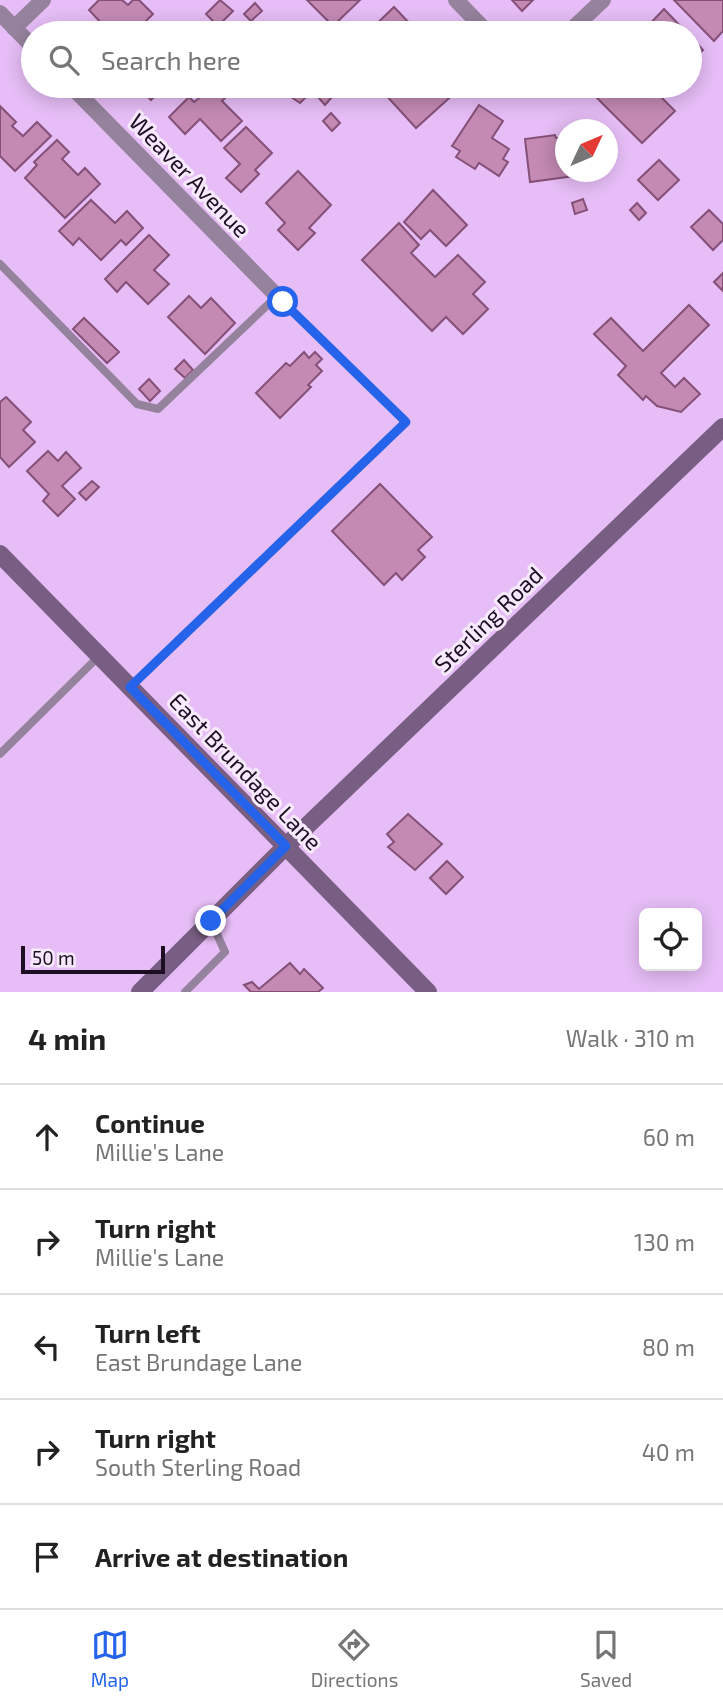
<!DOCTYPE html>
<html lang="en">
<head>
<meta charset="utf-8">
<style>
	:root { --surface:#fff; --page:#f2f2f2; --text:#222; --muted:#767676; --line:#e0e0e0; --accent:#2563eb }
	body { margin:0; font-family:"Exo 2",sans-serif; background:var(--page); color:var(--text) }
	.controls { position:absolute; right:21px; bottom:21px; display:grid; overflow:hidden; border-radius:10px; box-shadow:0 4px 18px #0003 }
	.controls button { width:63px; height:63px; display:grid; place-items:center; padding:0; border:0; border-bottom:2px solid var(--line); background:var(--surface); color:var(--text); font:35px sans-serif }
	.compass { position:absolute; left:555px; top:119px; width:63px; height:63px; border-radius:50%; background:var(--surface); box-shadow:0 4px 18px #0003; rotate:46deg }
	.scale { position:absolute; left:21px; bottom:18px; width:144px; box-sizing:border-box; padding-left:7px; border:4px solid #1d0e23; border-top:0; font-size:19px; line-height:24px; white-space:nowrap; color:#1d0e23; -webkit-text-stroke:5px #f7eafc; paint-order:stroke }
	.stop { position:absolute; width:21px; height:21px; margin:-16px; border:5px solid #2563eb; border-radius:50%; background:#fff }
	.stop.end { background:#2563eb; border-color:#fff; box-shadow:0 2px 7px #0008 }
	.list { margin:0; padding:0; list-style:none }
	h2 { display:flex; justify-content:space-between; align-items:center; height:91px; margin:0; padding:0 28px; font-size:30px }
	h2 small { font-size:23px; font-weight:400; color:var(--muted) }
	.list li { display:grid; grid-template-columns:46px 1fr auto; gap:21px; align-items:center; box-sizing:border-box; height:105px; padding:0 28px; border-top:2px solid var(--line) }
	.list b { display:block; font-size:26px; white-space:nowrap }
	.list p { margin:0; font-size:23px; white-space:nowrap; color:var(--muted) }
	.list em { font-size:23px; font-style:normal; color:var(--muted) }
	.icon { flex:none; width:38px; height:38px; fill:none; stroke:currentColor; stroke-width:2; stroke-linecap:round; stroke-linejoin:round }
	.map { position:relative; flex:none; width:723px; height:992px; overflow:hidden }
	.search { position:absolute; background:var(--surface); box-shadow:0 4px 18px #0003; left:21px; right:21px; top:21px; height:77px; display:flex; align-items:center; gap:18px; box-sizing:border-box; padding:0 24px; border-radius:38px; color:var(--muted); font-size:26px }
	.sheet { height:616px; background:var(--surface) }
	nav { display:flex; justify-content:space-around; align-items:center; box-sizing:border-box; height:98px; border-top:2px solid var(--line); background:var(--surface); font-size:19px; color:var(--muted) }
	nav a { display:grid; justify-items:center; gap:4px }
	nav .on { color:var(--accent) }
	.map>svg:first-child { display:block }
	.building { fill:#c48ab4; stroke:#855078; stroke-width:2 }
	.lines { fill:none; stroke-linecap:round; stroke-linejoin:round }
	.lane { stroke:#95829c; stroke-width:8 }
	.street { stroke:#95829c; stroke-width:16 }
	.secondary { stroke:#785e82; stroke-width:18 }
	.route { stroke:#2563eb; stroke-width:9 }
	.labels { text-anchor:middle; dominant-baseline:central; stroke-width:6; stroke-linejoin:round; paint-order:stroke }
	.street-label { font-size:23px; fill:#1d0e23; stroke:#f7eafc }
</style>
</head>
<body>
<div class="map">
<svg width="723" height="992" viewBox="0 0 723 992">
	<rect width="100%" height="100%" fill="#e6bdf6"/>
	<g class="building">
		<path d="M99 0H122L128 5 133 0H139L153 14 134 33H98L104 26 89 10Z"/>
		<path d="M220 0 233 11 218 26 206 14Z"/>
		<path d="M307 0H360L333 26Z"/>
		<path d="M512 0H533L522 11Z"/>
		<path d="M674 0H723V31L714 41Z"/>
		<path d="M255 3 262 11 251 21 244 14Z"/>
		<path d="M394 7 413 27 407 33H367Z"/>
		<path d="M664 9 687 33H649L645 29Z"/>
		<path d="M273 23 284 33H265Z"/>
		<path d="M690 36 703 50 690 63Z"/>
		<path d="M137 86H165L151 100Z"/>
		<path d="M215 86 228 95 222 101 242 121 221 141 200 119 185 134 169 117 189 97 194 102Z"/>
		<path d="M290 86H307L312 91 300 103 284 92Z"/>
		<path d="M389 86H452L457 91 416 128 382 91Z"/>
		<path d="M601 86H622L626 89 630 86H650L675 111 642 143 593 94Z"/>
		<path d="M323 89 332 97 325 105 317 96Z"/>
		<path d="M479 105 503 121 492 138 509 149 503 159 508 162 499 176 479 163 475 169 456 157 460 151 452 146Z"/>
		<path d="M0 106 16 122 12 126 23 136 37 122 51 136 15 171 0 156Z"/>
		<path d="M331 113 340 123 332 131 323 121Z"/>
		<path d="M246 127 272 153 255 170 259 174 241 192 226 178 240 164 224 148Z"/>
		<path d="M555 135 556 138 566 137V172H604L530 182 525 139Z"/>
		<path d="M57 140 69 152 62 159 78 175 85 168 100 184 65 218 25 178 37 165 34 162Z"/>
		<path d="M659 160 679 180 658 200 638 180Z"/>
		<path d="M298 171 331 205 309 228 315 233 298 250 278 230 285 223 266 203Z"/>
		<path d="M433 190 467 225 446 246 430 230 421 239 404 222Z"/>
		<path d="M583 199 587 210 575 214 572 203Z"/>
		<path d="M91 200 115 223 127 211 143 228 126 245 121 240 101 260 79 238 73 245 59 231Z"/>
		<path d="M637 203 646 213 639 220 630 210Z"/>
		<path d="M709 210 723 224V240L713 250 691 227Z"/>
		<path d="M399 223 419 245 411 253 435 277 458 255 485 282 473 294 488 309 463 334 446 317 432 331 362 260Z"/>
		<path d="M149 235 169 255 154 270 169 284 148 304 126 282 117 292 105 279Z"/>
		<path d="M723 273V291L714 282Z"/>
		<path d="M189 296 201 308 211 298 235 323 205 354 168 317Z"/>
		<path d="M689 305 709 325 661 373 675 387 684 378 700 394 681 412 657 406 646 396 643 400 618 375 626 366 594 334 611 318 643 351Z"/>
		<path d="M84 318 119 352 107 363 73 329Z"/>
		<path d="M304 352 309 358 315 352 322 359 316 365 322 371 308 385 311 387 280 418 256 393 286 363 290 366Z"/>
		<path d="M184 360 193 370 185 378 175 369Z"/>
		<path d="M149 379 160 391 150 401 139 389Z"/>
		<path d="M6 397 31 422 23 430 35 442 9 467 0 457V402Z"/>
		<path d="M48 451 58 461 66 452 81 468 62 486 75 499 58 516 43 501 49 494 27 471Z"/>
		<path d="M92 481 99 487 86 500 79 493Z"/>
		<path d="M380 484 432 537 418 550 425 557 402 580 396 573 384 585 332 531Z"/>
		<path d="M408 814 442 844 415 870 388 847 394 842 387 834Z"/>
		<path d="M447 861 463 877 446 894 430 878Z"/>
		<path d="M290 963 300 974 304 969 323 988 318 992H251L244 985 252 982 259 989Z"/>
	</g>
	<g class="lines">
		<g class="lane">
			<path d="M0 264 137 404 158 409 277 296 406 422 130 687"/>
			<path d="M0 754 99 656"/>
			<path d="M185 992 225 952 211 921"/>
		</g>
		<g class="street">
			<path d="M456 0 488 33"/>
			<path d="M0 13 33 47"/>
			<path d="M14 28 43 0"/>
			<path d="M568 33 603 0"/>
			<path d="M71 86 277 296"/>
		</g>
		<g class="secondary">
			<path d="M0 554 428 992"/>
			<path d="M140 992 286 846 723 427"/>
		</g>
	</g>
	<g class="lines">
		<path class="route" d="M211 921 286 846 130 687 406 422 283 302"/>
	</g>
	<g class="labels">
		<g class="street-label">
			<text transform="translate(190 175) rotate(46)">Weaver Avenue</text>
			<text transform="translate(488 619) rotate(-44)">Sterling Road</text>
			<text transform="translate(246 771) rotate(46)">East Brundage Lane</text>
		</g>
	</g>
</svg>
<div class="controls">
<button><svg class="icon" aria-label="locate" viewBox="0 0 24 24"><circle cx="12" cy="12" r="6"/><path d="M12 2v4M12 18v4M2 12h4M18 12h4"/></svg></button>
</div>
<svg class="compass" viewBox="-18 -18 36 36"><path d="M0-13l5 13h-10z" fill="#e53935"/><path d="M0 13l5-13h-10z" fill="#767676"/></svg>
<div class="scale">50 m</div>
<div class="stop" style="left:283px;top:302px"></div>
<div class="stop end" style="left:211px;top:921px"></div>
<div class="search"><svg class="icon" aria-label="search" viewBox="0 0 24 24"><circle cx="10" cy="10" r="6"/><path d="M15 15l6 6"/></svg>Search here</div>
</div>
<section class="sheet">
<h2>4 min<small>Walk · 310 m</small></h2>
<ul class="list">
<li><svg class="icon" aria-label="ahead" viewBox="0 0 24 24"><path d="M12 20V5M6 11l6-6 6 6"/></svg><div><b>Continue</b><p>Millie's Lane</p></div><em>60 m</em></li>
<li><svg class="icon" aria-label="right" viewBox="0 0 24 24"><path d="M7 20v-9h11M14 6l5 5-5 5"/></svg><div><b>Turn right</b><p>Millie's Lane</p></div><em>130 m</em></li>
<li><svg class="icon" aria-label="left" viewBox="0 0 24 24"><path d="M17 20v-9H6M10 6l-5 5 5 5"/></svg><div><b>Turn left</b><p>East Brundage Lane</p></div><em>80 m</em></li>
<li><svg class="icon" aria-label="right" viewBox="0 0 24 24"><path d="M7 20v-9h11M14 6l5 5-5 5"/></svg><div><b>Turn right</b><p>South Sterling Road</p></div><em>40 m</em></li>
<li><svg class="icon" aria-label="arrive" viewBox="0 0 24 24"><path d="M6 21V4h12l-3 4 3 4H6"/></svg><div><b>Arrive at destination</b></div></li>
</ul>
</section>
<nav>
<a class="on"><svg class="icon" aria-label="map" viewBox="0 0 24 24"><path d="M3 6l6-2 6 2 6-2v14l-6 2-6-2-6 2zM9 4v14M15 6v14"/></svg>Map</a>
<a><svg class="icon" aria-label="directions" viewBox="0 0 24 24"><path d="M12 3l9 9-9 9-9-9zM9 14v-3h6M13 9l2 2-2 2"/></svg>Directions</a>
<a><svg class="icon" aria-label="saved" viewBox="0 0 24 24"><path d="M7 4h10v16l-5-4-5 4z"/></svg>Saved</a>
</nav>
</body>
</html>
